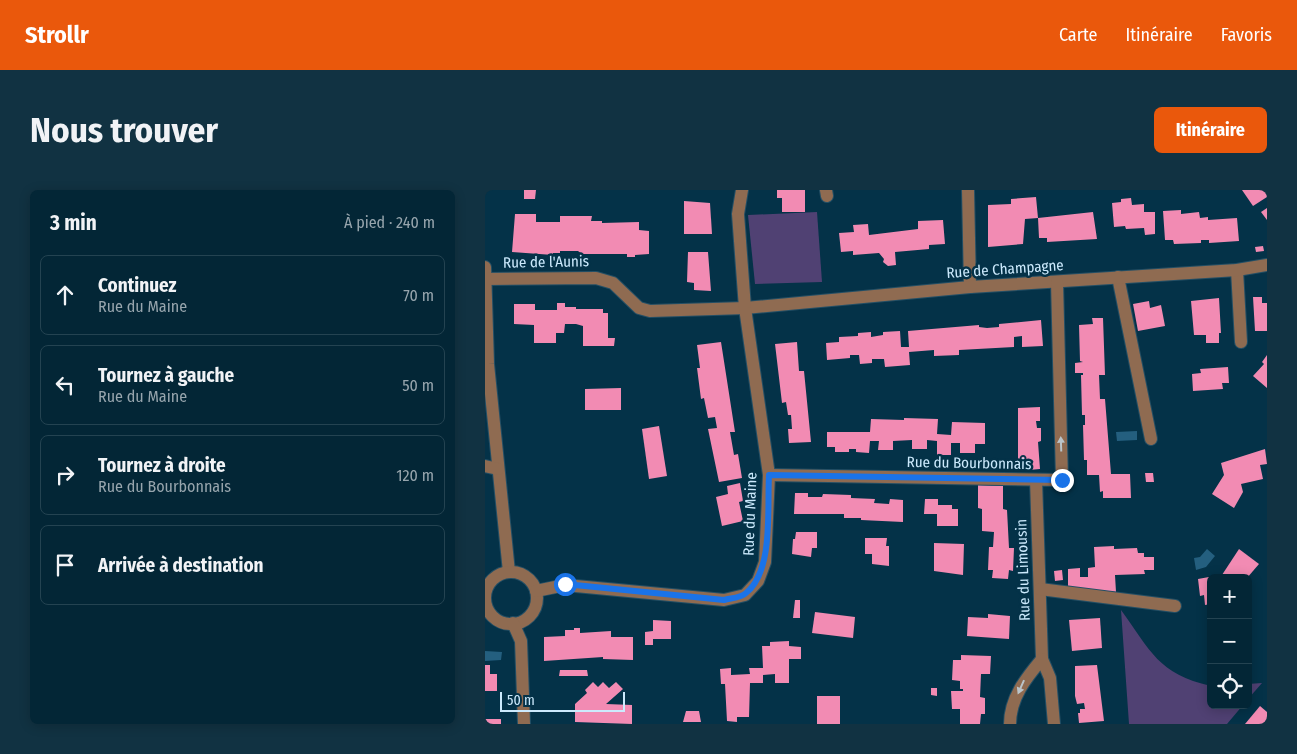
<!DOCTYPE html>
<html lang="fr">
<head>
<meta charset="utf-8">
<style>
	:root { --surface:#032636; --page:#113242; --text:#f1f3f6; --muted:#97a5ad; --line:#244351; --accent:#ea580c }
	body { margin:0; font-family:"Fira Sans Condensed",sans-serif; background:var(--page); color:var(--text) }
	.controls { position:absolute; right:15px; bottom:15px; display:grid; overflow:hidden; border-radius:8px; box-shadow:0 2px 12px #0003 }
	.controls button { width:45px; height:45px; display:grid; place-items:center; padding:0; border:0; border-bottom:1px solid var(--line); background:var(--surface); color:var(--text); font:25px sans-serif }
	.scale { position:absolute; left:15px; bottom:12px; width:125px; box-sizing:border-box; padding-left:5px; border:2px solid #cceafd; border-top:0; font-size:14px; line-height:18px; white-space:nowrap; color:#cceafd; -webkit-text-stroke:4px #043248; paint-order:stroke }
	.stop { position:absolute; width:15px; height:15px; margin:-11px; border:4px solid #1a73e8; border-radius:50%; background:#fff }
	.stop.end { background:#1a73e8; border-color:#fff; box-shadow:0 1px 5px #0008 }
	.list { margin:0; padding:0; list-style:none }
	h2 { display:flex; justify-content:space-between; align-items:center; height:65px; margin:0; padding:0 20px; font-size:21px }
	h2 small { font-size:16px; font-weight:400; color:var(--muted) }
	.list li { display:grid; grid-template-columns:32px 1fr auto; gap:15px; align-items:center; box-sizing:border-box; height:80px; margin:0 10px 10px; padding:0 10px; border:1px solid var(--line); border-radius:8px }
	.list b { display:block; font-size:19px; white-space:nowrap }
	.list p { margin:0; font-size:16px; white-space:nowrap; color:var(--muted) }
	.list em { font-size:16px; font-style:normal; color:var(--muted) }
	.icon { flex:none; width:28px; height:28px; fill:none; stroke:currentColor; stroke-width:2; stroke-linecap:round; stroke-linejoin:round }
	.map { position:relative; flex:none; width:782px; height:534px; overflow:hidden; border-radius:8px }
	header { display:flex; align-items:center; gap:30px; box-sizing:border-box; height:70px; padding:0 25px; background:var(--accent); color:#fff }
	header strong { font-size:24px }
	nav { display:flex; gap:28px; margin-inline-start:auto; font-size:18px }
	.intro { display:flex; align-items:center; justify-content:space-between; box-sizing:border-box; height:120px; padding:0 30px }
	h1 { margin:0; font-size:35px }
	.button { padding:12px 22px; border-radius:8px; background:var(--accent); color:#fff; font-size:18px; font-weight:700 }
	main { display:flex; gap:30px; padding:0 30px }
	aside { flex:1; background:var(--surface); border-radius:8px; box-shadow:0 2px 12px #0003 }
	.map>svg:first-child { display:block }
	.green { fill:#504173 }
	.water { fill:#245f7f }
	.building { fill:#f28bb3 }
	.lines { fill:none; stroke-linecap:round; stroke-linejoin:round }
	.minor-casing { stroke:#244f65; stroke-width:14 }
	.minor { stroke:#8f6b51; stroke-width:12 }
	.oneway { fill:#bac4c9 }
	.route { stroke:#1a73e8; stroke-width:6 }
	.labels { text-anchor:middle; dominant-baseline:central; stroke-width:5; stroke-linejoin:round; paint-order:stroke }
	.street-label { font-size:15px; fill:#cceafd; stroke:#043248 }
</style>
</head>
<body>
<header>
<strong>Strollr</strong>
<nav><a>Carte</a><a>Itinéraire</a><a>Favoris</a></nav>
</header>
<div class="intro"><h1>Nous trouver</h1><a class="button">Itinéraire</a></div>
<main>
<aside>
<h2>3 min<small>À pied · 240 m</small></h2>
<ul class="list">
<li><svg class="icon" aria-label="ahead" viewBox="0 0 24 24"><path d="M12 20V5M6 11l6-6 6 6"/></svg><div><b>Continuez</b><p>Rue du Maine</p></div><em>70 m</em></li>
<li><svg class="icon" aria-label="left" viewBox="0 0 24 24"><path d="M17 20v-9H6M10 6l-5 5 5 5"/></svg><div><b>Tournez à gauche</b><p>Rue du Maine</p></div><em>50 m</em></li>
<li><svg class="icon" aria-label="right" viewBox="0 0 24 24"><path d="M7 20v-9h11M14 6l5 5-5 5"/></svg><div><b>Tournez à droite</b><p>Rue du Bourbonnais</p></div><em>120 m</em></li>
<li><svg class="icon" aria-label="arrive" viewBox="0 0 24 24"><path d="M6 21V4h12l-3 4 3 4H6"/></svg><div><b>Arrivée à destination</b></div></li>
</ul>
</aside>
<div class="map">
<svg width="782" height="534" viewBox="0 0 782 534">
	<rect width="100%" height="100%" fill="#043248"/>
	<g class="green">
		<path d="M332 22 337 92 270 94 263 25Z"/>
		<path d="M636 420C666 461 673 484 726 496V515H758L742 534H644Z"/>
		<path d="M777 493 763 509V494Z"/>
	</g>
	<g class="water">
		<path d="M652 241V250L632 251 631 242Z"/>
		<path d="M722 359 730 366 721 377 711 380 709 368 715 367Z"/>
		<path d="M0 461 17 462 16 470 0 471Z"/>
	</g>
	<g class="building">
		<path d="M39 0H51L50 9H39Z"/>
		<path d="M292 0H320V22H297V8H292Z"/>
		<path d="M757 0H782V7L768 16Z"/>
		<path d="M551 7 553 28 540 29 538 54 503 57V15L526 14V9Z"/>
		<path d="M646 8 647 15 659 14V22H670V44L660 45 659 38 641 39 640 36 629 37 627 13 636 12V9Z"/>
		<path d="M199 11 225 13 227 44H199Z"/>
		<path d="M782 18V30L776 22Z"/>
		<path d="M696 20V24L714 22 715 28 723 27V30L752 28 754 51 724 53V50H716V53L689 54 688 50H680L678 21Z"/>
		<path d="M608 22 612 49 562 52V48H554L553 28Z"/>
		<path d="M30 24H51V32H75V26H107L106 31H117V33L154 32V40L164 41V64L150 65V67H142V64H97L93 61H75V63H68V65L27 62Z"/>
		<path d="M458 30 460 54 444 55V59L410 62 411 75 403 76 398 72 399 69 394 63 368 65V61L356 62 354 43 369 42 368 35 383 34 384 45 433 39V31Z"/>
		<path d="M778 56 779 61 771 62 770 57Z"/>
		<path d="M203 62H223L226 101 209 100V93L202 92Z"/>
		<path d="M768 107H777V113H782V141H770Z"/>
		<path d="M734 108 736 143H734V153H721V145H709L706 111Z"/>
		<path d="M664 111 665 118 676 115 680 136 653 141 648 114Z"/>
		<path d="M72 113H80V117H91V119H118V123H123V148H130L129 156H98V136L91 134H80L79 143H71V153H49V135L29 134V114H50V120H72Z"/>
		<path d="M607 128H618L620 185H614L615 209H620L626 284H645L646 308H618V301L615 302 614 285H602V270H599L598 235H600V225H597L596 185H598V183H590V173L598 172 595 171 594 135 608 134Z"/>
		<path d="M556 130 558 156 537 157V146L529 147V157L474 160V165L449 166V160L424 162 425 175 400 177 399 169H387V173L375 174 374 165H365V168L342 170 341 153 354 152V147L373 146V143L386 142V147L398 145V142L415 141 416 157H424L423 141 494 135V137L502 138 514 137V134Z"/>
		<path d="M236 152 250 242H245L249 265 253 264 257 288 234 292 223 239 232 238 230 227 223 228 219 208 216 209 212 178H215L212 155Z"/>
		<path d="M312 152 314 181H319L326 252 304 253 303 239H307L306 225H303L301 212 297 213 290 154Z"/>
		<path d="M782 165V198L768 186 779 174 777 172Z"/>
		<path d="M743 177 744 193H737L738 199 708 201 707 184 716 183 715 179Z"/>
		<path d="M136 198V220H100V199Z"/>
		<path d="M555 217V231H551L552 238H556V251L553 252 555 279 533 281V218Z"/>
		<path d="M419 228 453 229 452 244 466 245 467 232 500 233V254H490V263H475V253H466V265H452V251L442 250V259H427V250L408 251V260H393L394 251H385L384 263 371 262V259H364V262H350V257H342V242H385L386 229 419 230Z"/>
		<path d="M174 236 182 286 164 289 157 239Z"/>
		<path d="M780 259 782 274 775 275 778 289 756 294 758 302 749 318 727 304 739 285 736 273Z"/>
		<path d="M660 283H668L669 292H661Z"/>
		<path d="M255 293 258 311 254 312 258 331 237 336 231 307 243 304 242 296Z"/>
		<path d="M493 295 518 296V319L522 320 524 358H529L528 381 524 380 523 389 507 388 508 380H503L504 357H508L509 342 497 341V319L493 318Z"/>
		<path d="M310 303H323V307H337L338 304 366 305V308L390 309 389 313 404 314 405 309 418 310V332L376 330V328H359V324H309Z"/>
		<path d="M440 309H453V315H467V319H473V336H452V324H439Z"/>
		<path d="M311 342H332V358H327L326 367 307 364 308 349H310Z"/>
		<path d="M380 348H402L401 356H404V376L387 374V364H380Z"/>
		<path d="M449 353 479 354 478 385 449 381Z"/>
		<path d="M629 356V359L652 358 653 363H659V367H669V380H659L660 384 630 385 631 402 583 397V379L595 378V387H603V378L610 377 609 357Z"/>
		<path d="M754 359 774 374 762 388H735Z"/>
		<path d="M577 380 578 390 570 391 569 381Z"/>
		<path d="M724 387 726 414 720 415 719 405 715 406 713 389Z"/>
		<path d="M310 410H315V428H308Z"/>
		<path d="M330 422 370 427 368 448 327 443Z"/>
		<path d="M503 424 525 426 524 449 482 446 483 427 503 428Z"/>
		<path d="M615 428 617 458 587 461 584 430Z"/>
		<path d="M168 430 186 431V449H168V455H160V442L168 441Z"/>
		<path d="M89 438H95V443L126 441V447H148V470L118 469V467L59 471V447L80 446V440H89Z"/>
		<path d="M304 451V456L316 457V469H304V493H290V484L278 485V493H265L264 527H252V532L242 531 240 494H236L235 479 246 478V485L265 484 264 478H278L277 456H285V452Z"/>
		<path d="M476 465 506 466 505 484H496L495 507 500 508V524H496L495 534H475V519H467L466 501H478V499H475V491L467 490 468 470H476Z"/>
		<path d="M0 475H5V484H12V501H0Z"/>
		<path d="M612 475 619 531 594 533 593 523H595V519H600L599 513 592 514 590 506V476Z"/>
		<path d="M75 480H102L103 486H74Z"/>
		<path d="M108 492 113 497 118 492 124 498 131 492 138 499 121 514 147 515V534L90 532V514L102 503 100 500Z"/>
		<path d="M446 498H452V506L446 505Z"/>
		<rect x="332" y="506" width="23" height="28"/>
		<path d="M775 516 782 522V534H760Z"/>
		<path d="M201 521H214L216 532H198Z"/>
		<rect x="0" y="529" width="16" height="5"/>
	</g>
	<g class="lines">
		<g class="minor-casing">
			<g id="minor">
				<path d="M341 0 342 6"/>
				<path d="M483 0 485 97"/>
				<path d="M0 77 3 174 24 382"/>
				<path d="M752 80 756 152"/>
				<path d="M633 87 666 249"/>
				<path d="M0 89 111 88 128 93 154 118 165 121 260 118 485 97 752 80 782 75"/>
				<path d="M0 276 13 279"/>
				<path d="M284 285 577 290 572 92"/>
				<path d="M551 290 557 469"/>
				<circle cx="26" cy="408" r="26"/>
				<path d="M555 399 690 416"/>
				<path d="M51 401 80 395 239 410 260 405 273 391 280 372 284 285 260 118 253 24 257 0"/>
				<path d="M28 433 36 451 39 534"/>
				<path d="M525 534C525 508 541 488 557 469L565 488 569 534"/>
			</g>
		</g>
		<use href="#minor" class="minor"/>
	</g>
	<defs><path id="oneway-solid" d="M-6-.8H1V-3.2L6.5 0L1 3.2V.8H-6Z" transform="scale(1.25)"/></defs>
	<g class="oneway">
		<use href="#oneway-solid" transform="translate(576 254) rotate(-92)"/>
		<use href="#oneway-solid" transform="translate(536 497) rotate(114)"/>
	</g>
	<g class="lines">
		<path class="route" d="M80 394 239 410C246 408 256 408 261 403 289 381 282 318 284 285L577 290"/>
	</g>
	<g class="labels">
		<g class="street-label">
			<text transform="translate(61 72) rotate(-1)">Rue de l'Aunis</text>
			<text transform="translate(520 79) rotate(-4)">Rue de Champagne</text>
			<text transform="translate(484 273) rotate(1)">Rue du Bourbonnais</text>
			<text transform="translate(265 324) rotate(-88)">Rue du Maine</text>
			<text transform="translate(538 380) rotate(-92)">Rue du Limousin</text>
		</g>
	</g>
</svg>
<div class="controls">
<button>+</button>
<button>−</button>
<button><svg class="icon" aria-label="locate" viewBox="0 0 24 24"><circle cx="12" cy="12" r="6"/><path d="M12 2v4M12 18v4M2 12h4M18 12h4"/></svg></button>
</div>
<div class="scale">50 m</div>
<div class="stop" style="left:80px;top:394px"></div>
<div class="stop end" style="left:577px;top:290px"></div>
</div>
</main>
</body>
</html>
